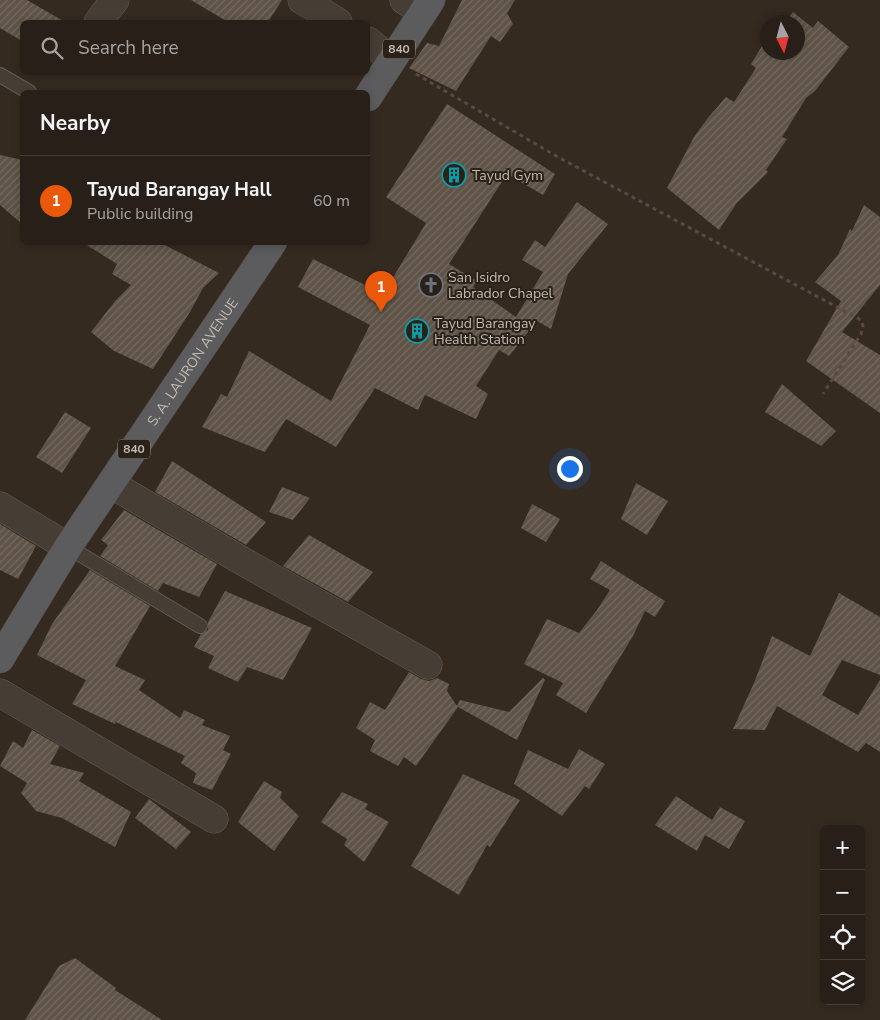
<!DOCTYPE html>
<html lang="en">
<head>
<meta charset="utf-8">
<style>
	:root { --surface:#282018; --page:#342d25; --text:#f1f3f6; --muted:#a5a3a2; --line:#443e37; --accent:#ea580c }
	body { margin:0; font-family:"Nunito Sans",sans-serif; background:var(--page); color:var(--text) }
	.controls { position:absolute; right:15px; bottom:15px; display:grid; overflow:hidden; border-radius:8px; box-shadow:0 2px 8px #0003 }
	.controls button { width:45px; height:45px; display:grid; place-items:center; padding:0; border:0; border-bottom:1px solid var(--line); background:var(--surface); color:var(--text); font:25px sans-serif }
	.compass { position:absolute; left:760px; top:15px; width:45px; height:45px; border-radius:50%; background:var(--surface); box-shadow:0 2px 8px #0003; rotate:174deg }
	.you { position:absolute; left:569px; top:468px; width:18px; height:18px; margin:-12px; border:4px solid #fff; border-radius:50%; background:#1a73e8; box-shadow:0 0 0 8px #1a73e833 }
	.badge { display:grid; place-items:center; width:32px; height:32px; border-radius:50%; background:var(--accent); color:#fff; font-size:16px; font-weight:700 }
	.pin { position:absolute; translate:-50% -41px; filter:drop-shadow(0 1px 2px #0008) }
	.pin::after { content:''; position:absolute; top:26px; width:18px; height:15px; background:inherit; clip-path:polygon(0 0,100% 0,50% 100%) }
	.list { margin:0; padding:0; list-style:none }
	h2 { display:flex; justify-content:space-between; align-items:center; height:65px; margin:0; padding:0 20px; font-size:21px }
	h2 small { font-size:16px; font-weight:400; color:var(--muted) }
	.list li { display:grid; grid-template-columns:32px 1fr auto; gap:15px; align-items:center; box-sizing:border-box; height:90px; padding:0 20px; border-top:1px solid var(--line) }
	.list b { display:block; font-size:19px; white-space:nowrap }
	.list p { margin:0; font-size:16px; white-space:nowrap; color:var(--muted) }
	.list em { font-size:16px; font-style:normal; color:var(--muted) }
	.icon { flex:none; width:28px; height:28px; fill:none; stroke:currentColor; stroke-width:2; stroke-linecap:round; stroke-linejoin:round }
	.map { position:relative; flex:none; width:880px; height:1020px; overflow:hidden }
	.search { position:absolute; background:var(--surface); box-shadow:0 2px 8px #0003; left:20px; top:20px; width:350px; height:55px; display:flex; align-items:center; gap:12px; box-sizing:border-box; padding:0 18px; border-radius:8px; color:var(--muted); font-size:19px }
	.panel { position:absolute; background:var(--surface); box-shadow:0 2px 8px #0003; left:20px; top:90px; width:350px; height:155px; border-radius:8px }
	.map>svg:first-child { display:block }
	.building { fill:url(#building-hatch) }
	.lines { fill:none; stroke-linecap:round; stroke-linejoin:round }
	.service-casing { stroke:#645b51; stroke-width:16 }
	.minor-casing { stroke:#645b51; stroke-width:29 }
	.trunk-casing { stroke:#50483e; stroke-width:29 }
	.path { stroke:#5b4846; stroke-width:3; stroke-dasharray:4 4; stroke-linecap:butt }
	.service { stroke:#463d34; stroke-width:14 }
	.minor { stroke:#463d34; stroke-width:28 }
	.trunk { stroke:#5c5c5e; stroke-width:28 }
	.labels { text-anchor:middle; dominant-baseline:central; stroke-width:4; stroke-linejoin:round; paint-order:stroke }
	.shield { fill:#2a2219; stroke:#958c81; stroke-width:1 }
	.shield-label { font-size:12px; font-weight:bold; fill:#c3b9ae }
	.poi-label { font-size:14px; fill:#c3b9ae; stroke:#2a2219; text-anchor:start }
	.street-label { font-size:14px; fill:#c3b9ae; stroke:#2a2219 }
</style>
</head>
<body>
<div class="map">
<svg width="880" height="1020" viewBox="0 0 880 1020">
	<defs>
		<pattern id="building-hatch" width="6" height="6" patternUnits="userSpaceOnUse" patternTransform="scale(1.25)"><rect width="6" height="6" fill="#5f5347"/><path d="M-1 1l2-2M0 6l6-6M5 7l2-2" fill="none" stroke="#746a5f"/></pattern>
	</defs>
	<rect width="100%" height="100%" fill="#352a20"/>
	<g class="building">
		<path d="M0 0H27L65 22H22V41L0 28Z"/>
		<path d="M191 0H282L268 22H228Z"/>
		<path d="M462 0H515L507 13 513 24 500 42 491 36 456 91 409 68 427 43 439 46Z"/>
		<path d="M793 12 813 28 818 21 849 47 815 91 806 98 782 137 787 139 766 170 768 172 736 204 719 230 667 188 694 137 707 119 726 97 734 102 756 68 751 64 765 41 768 43V52H798V22H785Z"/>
		<path d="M447 104 555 174 543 195 507 174 449 264 477 281 473 287 516 317 543 272 522 260 535 240 545 247 577 202 608 224 568 274 551 329 537 321 509 356 499 350 476 386 488 394 476 419 425 395 418 410 375 388 336 447 286 419 265 452 202 427 221 394 227 397 249 351 331 401 370 325 298 287 313 259 383 294 426 223 386 197Z"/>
		<path d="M0 155 22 160V224L0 205Z"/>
		<path d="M864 205 880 217V285L842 332 880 355V413L806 361 841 301 815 282 838 255 850 229 852 231Z"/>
		<path d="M82 242H159L219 273 203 288 190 312 153 369 114 351 91 332 116 300 131 285 112 274 117 264Z"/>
		<path d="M782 384 836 431 821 446 765 412Z"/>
		<path d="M65 412 91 428 62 473 36 457Z"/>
		<path d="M172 461 266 522 246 545 155 492Z"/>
		<path d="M636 483 668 501 647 535 621 519Z"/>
		<path d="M282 487 310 498 293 520 269 512Z"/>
		<path d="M532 504 560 519 546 542 521 528Z"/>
		<path d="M124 510 217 564 199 597 163 583 158 591 100 556 108 545 101 540Z"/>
		<path d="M0 524 36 546 18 579 0 570Z"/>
		<path d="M309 535 373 572 348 602 283 566Z"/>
		<path d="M601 561 665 601 655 617 645 611 633 636 586 713 556 695 563 683 524 664 547 619 579 633 597 610 610 590 590 579Z"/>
		<path d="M90 570 150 606 115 666 145 680 139 690 180 718 184 710 205 720 202 725 230 736 223 750 231 754 212 790 193 783 196 773 181 763 185 756 116 722 115 724 72 704 86 680 37 655 52 624Z"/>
		<path d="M225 591 312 628 283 680 247 667 238 682 208 668 214 656 194 647 201 634 208 630V622Z"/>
		<path d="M839 593 880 617V675L842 660 822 695 858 715 880 680V752L866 743 858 752 777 706 765 730 733 729 754 683 772 636 810 656Z"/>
		<path d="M409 672 421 679 429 681 437 678 449 684 447 691 457 706 460 700 509 712 543 678 545 680 517 740 458 707 416 766 404 757 398 766 370 751 375 740 356 728 370 702 385 710Z"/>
		<path d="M32 730 60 746 50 764 84 773 79 781 131 812 115 847 62 818 36 811 21 793 27 783 0 766 13 741 23 748Z"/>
		<path d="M579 749 605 764 589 789 585 786 562 816 514 784 528 750 568 769Z"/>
		<path d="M463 774 520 800 490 847 487 845 459 895 411 866Z"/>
		<path d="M264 781 282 792 280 798 299 816 274 851 238 822Z"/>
		<path d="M342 792 368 804 365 809 389 822 364 862 344 845 347 839 321 822Z"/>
		<path d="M676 796 712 820 720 807 745 821 729 849 705 835 697 851 655 825Z"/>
		<path d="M149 799 191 832 176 849 135 818Z"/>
		<path d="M75 958 116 988 115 990 162 1020H25L59 966Z"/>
	</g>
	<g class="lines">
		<g class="service-casing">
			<g id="service">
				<path d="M0 75 29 92"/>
				<path d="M68 547 200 626"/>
			</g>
		</g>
		<g class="minor-casing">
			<g id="minor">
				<path d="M302 0 338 22"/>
				<path d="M404 0 423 12"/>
				<path d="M98 22 115 0"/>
				<path d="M368 41 392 60"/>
				<path d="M111 484 244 562 428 665"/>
				<path d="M0 506 68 547"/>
				<path d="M0 693 214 819"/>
			</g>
		</g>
		<g class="trunk-casing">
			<g id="trunk">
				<path d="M368 97 431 0"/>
				<path id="s1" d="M0 659 68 547 273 242"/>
			</g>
		</g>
		<path class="path" d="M416 74 558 157 861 320 863 326 861 334 823 394"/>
		<use href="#service" class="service"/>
		<use href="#minor" class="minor"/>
		<use href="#trunk" class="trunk"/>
	</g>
	<defs>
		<g id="building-ring" transform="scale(1.25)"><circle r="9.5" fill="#2a2219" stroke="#0f9aa8" stroke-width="1.5"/><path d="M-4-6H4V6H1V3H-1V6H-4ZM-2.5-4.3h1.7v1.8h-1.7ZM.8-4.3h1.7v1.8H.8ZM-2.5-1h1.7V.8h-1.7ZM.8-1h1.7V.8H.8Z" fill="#0f9aa8"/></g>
		<g id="church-ring" transform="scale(1.25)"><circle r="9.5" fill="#2a2219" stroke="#6b7280" stroke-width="1.5"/><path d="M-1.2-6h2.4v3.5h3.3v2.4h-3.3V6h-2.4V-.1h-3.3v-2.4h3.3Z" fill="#6b7280"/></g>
	</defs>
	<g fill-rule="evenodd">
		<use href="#building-ring" x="454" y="175"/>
		<use href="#church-ring" x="431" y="285"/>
		<use href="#building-ring" x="417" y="331"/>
	</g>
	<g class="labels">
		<g class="shield">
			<rect x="383" y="39.5" width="32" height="19" rx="4"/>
			<rect x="118" y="439.5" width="32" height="19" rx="4"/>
		</g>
		<g class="shield-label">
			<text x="399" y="49">840</text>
			<text x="134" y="449">840</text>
		</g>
		<g class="poi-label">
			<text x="472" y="175">Tayud Gym</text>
			<text x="448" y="277">San Isidro<tspan x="448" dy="16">Labrador Chapel</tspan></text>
			<text x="434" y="323">Tayud Barangay<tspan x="434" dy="16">Health Station</tspan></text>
		</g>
		<g class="street-label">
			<text stroke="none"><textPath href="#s1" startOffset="354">S. A. LAURON AVENUE</textPath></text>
		</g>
	</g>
</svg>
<div class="controls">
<button>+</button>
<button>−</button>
<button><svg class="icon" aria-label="locate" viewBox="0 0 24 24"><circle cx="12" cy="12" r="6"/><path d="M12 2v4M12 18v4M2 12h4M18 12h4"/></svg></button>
<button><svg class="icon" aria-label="layers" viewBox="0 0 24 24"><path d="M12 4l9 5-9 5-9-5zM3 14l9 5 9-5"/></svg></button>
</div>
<svg class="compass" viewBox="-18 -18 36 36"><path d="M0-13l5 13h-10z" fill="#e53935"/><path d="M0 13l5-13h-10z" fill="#a5a3a2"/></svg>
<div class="you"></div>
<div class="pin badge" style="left:381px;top:312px">1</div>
<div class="search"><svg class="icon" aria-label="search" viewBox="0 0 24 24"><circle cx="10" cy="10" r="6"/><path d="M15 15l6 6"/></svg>Search here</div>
<section class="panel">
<h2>Nearby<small></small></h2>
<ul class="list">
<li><span class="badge">1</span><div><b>Tayud Barangay Hall</b><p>Public building</p></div><em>60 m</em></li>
</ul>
</section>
</div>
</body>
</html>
